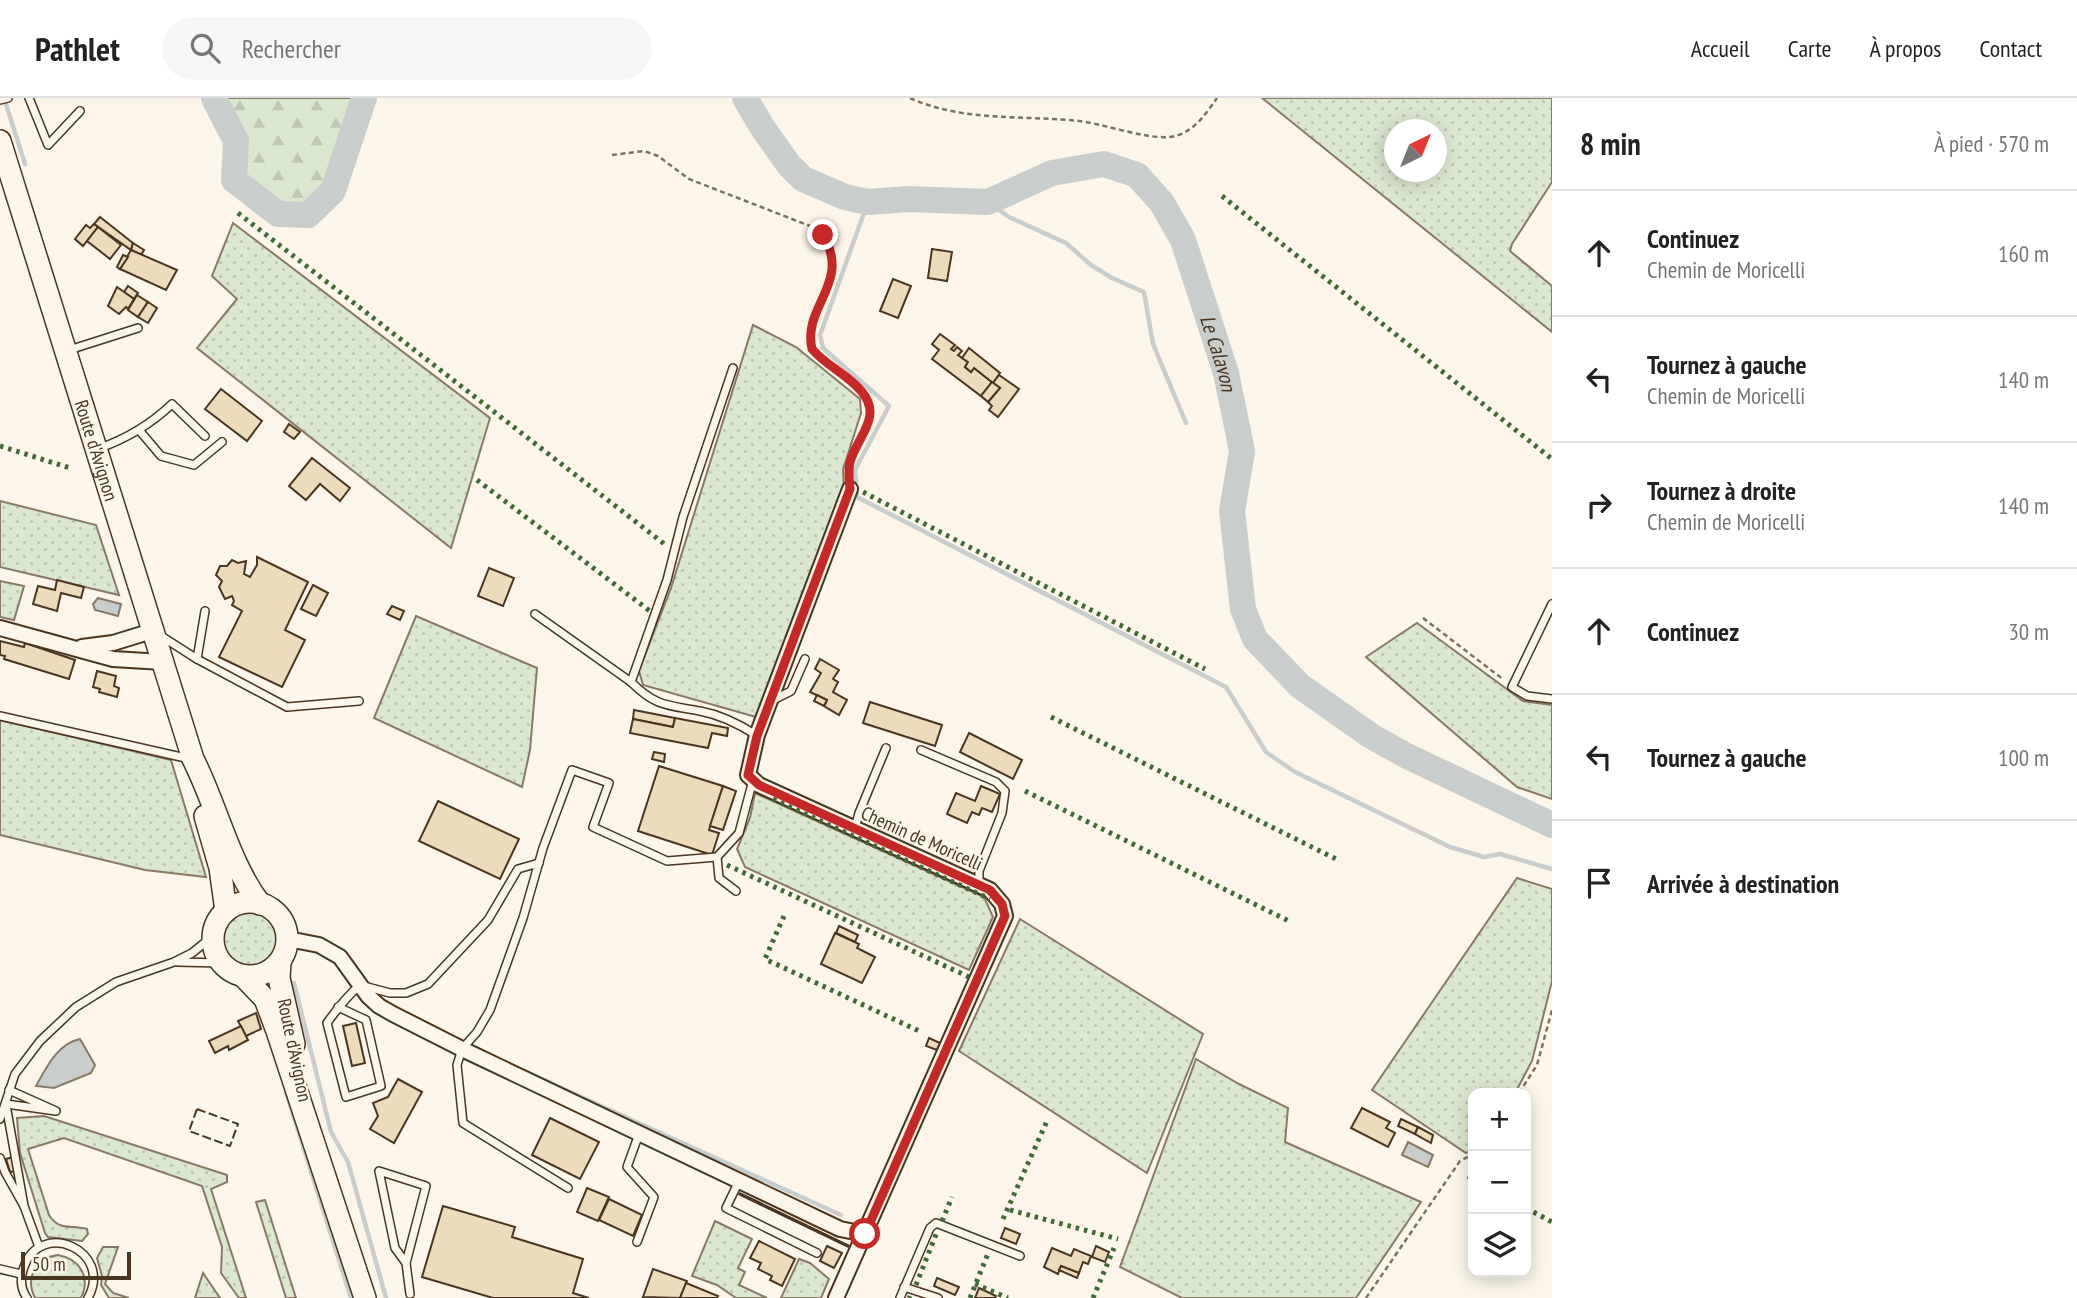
<!DOCTYPE html>
<html lang="fr">
<head>
<meta charset="utf-8">
<style>
	:root { --surface:#fff; --page:#f6f6f6; --text:#222; --muted:#767676; --line:#e0e0e0 }
	body { margin:0; font-family:"PT Sans Narrow",sans-serif; background:var(--page); color:var(--text) }
	.controls { position:absolute; right:21px; bottom:21px; display:grid; overflow:hidden; border-radius:14px; box-shadow:0 4px 18px #0003 }
	.controls button { width:63px; height:63px; display:grid; place-items:center; padding:0; border:0; border-bottom:2px solid var(--line); background:var(--surface); color:var(--text); font:35px sans-serif }
	.compass { position:absolute; left:1384px; top:21px; width:63px; height:63px; border-radius:50%; background:var(--surface); box-shadow:0 4px 18px #0003; rotate:43deg }
	.scale { position:absolute; left:21px; bottom:18px; width:110px; box-sizing:border-box; padding-left:7px; border:4px solid #4a3520; border-top:0; font-size:19px; line-height:24px; white-space:nowrap; color:#4a3520; -webkit-text-stroke:5px #fbf6e9; paint-order:stroke }
	.stop { position:absolute; width:21px; height:21px; margin:-16px; border:5px solid #c62828; border-radius:50%; background:#fff }
	.stop.end { background:#c62828; border-color:#fff; box-shadow:0 2px 7px #0008 }
	.list { margin:0; padding:0; list-style:none }
	h2 { display:flex; justify-content:space-between; align-items:center; height:91px; margin:0; padding:0 28px; font-size:30px }
	h2 small { font-size:23px; font-weight:400; color:var(--muted) }
	.list li { display:grid; grid-template-columns:46px 1fr auto; gap:21px; align-items:center; box-sizing:border-box; height:126px; padding:0 28px; border-top:2px solid var(--line) }
	.list b { display:block; font-size:26px; white-space:nowrap }
	.list p { margin:0; font-size:23px; white-space:nowrap; color:var(--muted) }
	.list em { font-size:23px; font-style:normal; color:var(--muted) }
	.icon { flex:none; width:38px; height:38px; fill:none; stroke:currentColor; stroke-width:2; stroke-linecap:round; stroke-linejoin:round }
	.map { position:relative; flex:none; width:1552px; height:1200px; overflow:hidden }
	header { display:flex; align-items:center; gap:42px; box-sizing:border-box; height:98px; padding:0 35px; background:var(--surface); border-bottom:2px solid var(--line) }
	header strong { font-size:33px }
	nav { display:flex; gap:38px; margin-inline-start:auto; font-size:24px }
	.search { width:490px; height:63px; background:var(--page); display:flex; align-items:center; gap:18px; box-sizing:border-box; padding:0 24px; border-radius:38px; color:var(--muted); font-size:26px }
	main { display:flex }
	aside { flex:1; background:var(--surface) }
	.map>svg:first-child { display:block }
	.green { fill:url(#green-dots); stroke:#887966; stroke-width:2; fill-rule:evenodd }
	.forest { fill:url(#forest-firs); stroke:#887966; stroke-width:2 }
	.water { fill:#c9cecd; stroke:#887966; stroke-width:2 }
	.lines { fill:none; stroke-linecap:round; stroke-linejoin:round }
	.stream { stroke:#c9cecd; stroke-width:4.5 }
	.river { stroke:#c9cecd; stroke-width:26 }
	.building { fill:#ecdcbc; stroke:#4a3520; stroke-width:2 }
	.service-casing { stroke:#4a3520; stroke-width:10 }
	.minor-casing { stroke:#4a3520; stroke-width:18 }
	.primary-casing { stroke:#4a3520; stroke-width:24 }
	.path { stroke:#7f6f5c; stroke-width:2.5; stroke-dasharray:5 3.5; stroke-linecap:butt }
	.service { stroke:#fbf6e9; stroke-width:7 }
	.minor { stroke:#fbf6e9; stroke-width:14 }
	.primary { stroke:#fbf6e9; stroke-width:21 }
	.hedge { stroke:#436837; stroke-width:5; stroke-dasharray:3.5 5; stroke-linecap:butt }
	.fence { stroke:#4a3520; stroke-width:2; stroke-dasharray:9 3.5; stroke-linecap:butt }
	.wall { stroke:#4a3520; stroke-width:3.5 }
	.route { stroke:#c62828; stroke-width:9 }
	.labels { text-anchor:middle; dominant-baseline:central; stroke-width:5; stroke-linejoin:round; paint-order:stroke }
	.street-label { font-size:19px; fill:#4a3520; stroke:#fbf6e9 }
	.water-label { font-size:21px; font-style:italic; fill:#4a3520; stroke:#fbf6e9 }
</style>
</head>
<body>
<header>
<strong>Pathlet</strong>
<div class="search"><svg class="icon" aria-label="search" viewBox="0 0 24 24"><circle cx="10" cy="10" r="6"/><path d="M15 15l6 6"/></svg>Rechercher</div>
<nav><a>Accueil</a><a>Carte</a><a>À propos</a><a>Contact</a></nav>
</header>
<main>
<div class="map">
<svg width="1552" height="1200" viewBox="0 0 1552 1200">
	<defs>
		<pattern id="green-dots" width="8" height="8" patternUnits="userSpaceOnUse" patternTransform="scale(1.75)"><rect width="8" height="8" fill="#dce7d0"/><path d="M2 2h.1M6 6h.1" fill="none" stroke="#bec7b2" stroke-width="1.8" stroke-linecap="round"/></pattern>
		<pattern id="forest-firs" width="22" height="20" patternUnits="userSpaceOnUse" patternTransform="scale(1.75)"><rect width="22" height="20" fill="#dce7d0"/><path d="M5 1l3.5 6h-7zM16 11l3.5 6h-7z" fill="#bec7b2"/></pattern>
	</defs>
	<rect width="100%" height="100%" fill="#fbf6e9"/>
	<g class="green">
		<path d="M1262 0H1552V84L1512 146 1510 153 1552 188V234ZM1394 32H1436V74H1394Z"/>
		<path d="M233 125 490 320 451 450 197 250 237 201 212 178Z"/>
		<path d="M753 227 796 249 860 301 861 315 843 372 844 390 756 619 643 587 639 573 671 490Z"/>
		<path d="M0 403 96 427 119 497 0 469Z"/>
		<path d="M0 483 24 488 14 522 0 519Z"/>
		<path d="M416 518 537 570 530 652 522 689 374 620Z"/>
		<path d="M1417 525 1523 603 1552 607V701L1517 689 1366 559Z"/>
		<path d="M0 622 171 662 206 779 145 772 0 737Z"/>
		<path d="M755 695 984 799 993 819 969 872 745 769 737 751 750 720Z"/>
		<path d="M1517 780 1552 791V883L1532 963 1515 995H1473V1051L1466 1055 1372 992Z"/>
		<circle cx="249" cy="842" r="28"/>
		<path d="M1020 821 1203 936 1147 1075 959 953Z"/>
		<path d="M1196 961 1239 986 1288 1010 1285 1044 1421 1104 1356 1200H1182L1120 1169Z"/>
		<path d="M44 1018 227 1077V1084L211 1091 246 1200H239L221 1175 222 1149 202 1088 64 1040 28 1051 49 1117C60 1134 70 1126 87 1131L88 1136 82 1143 48 1139 45 1135 20 1055 17 1020Z"/>
		<path d="M265 1102 296 1200H286L256 1104Z"/>
		<path d="M715 1123 752 1141 738 1170 745 1174 739 1187 767 1200H736L717 1187 692 1178Z"/>
		<path d="M103 1149H118L105 1186 113 1195 129 1200H109L101 1187 102 1178 97 1160Z"/>
		<path d="M58 1157C80 1161 91 1179 81 1200H35C25 1180 35 1160 58 1157Z"/>
		<path d="M799 1161 810 1165 829 1181 821 1200H781Z"/>
		<path d="M203 1175 220 1200H195Z"/>
	</g>
	<path class="forest" d="M226 0H353L326 90 306 108 280 107 242 78 245 39Z"/>
	<g class="water">
		<path d="M98 500 121 506 118 518 95 512 93 506Z"/>
		<path d="M80 941 95 967 91 975 54 990 36 988C46 970 58 945 80 941Z"/>
		<path d="M1408 1044 1433 1057 1428 1069 1402 1057Z"/>
	</g>
	<g class="lines">
		<g class="stream">
			<path d="M4 0 25 66"/>
			<path d="M868 104 820 237 823 250 889 308 855 372 857 399 1226 589 1266 654 1295 674 1450 749 1484 759 1500 756 1552 771"/>
			<path d="M988 104 1009 119 1066 145 1091 167 1112 180 1144 194 1153 246 1186 325"/>
			<path d="M294 885 331 1034 348 1064 386 1200"/>
			<path d="M524 973 841 1117"/>
			<path d="M286 994 351 1200"/>
		</g>
		<g class="river">
			<path d="M214 0 236 43 234 82 278 116 308 117 333 93 364 0"/>
			<path id="s1" d="M745 0 762 29 789 67 803 81 845 99 868 104 908 101 988 104 1052 75 1104 66 1137 77 1162 105 1183 142 1226 275 1242 353 1232 413 1243 511 1255 541 1300 588 1371 638 1407 658 1552 727"/>
		</g>
	</g>
	<g class="building">
		<path d="M100 119 133 145 131 152 94 126Z"/>
		<path d="M94 126 98 129 83 148 75 141 86 127 90 130Z"/>
		<path d="M98 129 121 147 110 161 87 143Z"/>
		<path d="M133 145 144 152 141 157 131 152Z"/>
		<path d="M932 151 952 154 947 183 928 180Z"/>
		<path d="M131 152 177 172 166 192 120 171Z"/>
		<path d="M123 157 128 159 120 171 117 169Z"/>
		<path d="M893 181 911 188 898 220 880 213Z"/>
		<path d="M128 188 138 195 134 201 124 194Z"/>
		<path d="M117 189 134 201 128 211 126 209 119 216 108 208Z"/>
		<path d="M137 197 148 204 138 219 128 212Z"/>
		<path d="M148 204 157 210 148 225 138 219Z"/>
		<path d="M940 236 955 247 951 251 954 253 957 249 962 253 958 257 968 264 965 269 971 274 974 270 992 284 981 298 932 261 939 252 932 246Z"/>
		<path d="M969 250 1000 275 993 285 974 270 971 274 965 269 968 264 962 260Z"/>
		<path d="M999 277 1019 291 998 319 989 312 992 308 988 304 1000 290 993 285Z"/>
		<path d="M992 284 1000 290 988 304 981 298Z"/>
		<path d="M221 291 262 323 247 343 205 311Z"/>
		<path d="M289 326 300 334 294 341 284 334Z"/>
		<path d="M312 360 350 390 340 403 320 386 306 402 289 388Z"/>
		<path d="M257 459 308 484 285 532 305 542 282 589 219 559 242 513 232 507 234 503 232 498 225 501 219 489 222 483 216 477 220 468H227L232 462 238 465 246 463 244 476 250 479 257 467Z"/>
		<path d="M489 470 514 480 503 508 478 498Z"/>
		<path d="M57 482 84 489 81 500 61 495 57 513 33 506 38 488 55 492Z"/>
		<path d="M313 487 328 495 316 518 301 511Z"/>
		<path d="M392 508 404 513 400 522 387 516Z"/>
		<path d="M0 543 24 549 25 545 75 562 69 581 4 561 5 558 0 557Z"/>
		<path d="M820 561 839 572 833 581 838 584 833 594 847 602 839 617 824 608 827 602 810 594 821 575 815 571Z"/>
		<path d="M97 573 116 578 114 588 119 590 117 599 99 594 100 591 93 589Z"/>
		<path d="M817 597 827 602 824 608 814 603Z"/>
		<path d="M870 604 942 627 935 648 863 625Z"/>
		<path d="M634 612 675 620 673 629 633 621Z"/>
		<path d="M675 620 728 630 727 638 712 635 708 650 630 635 633 621 673 629Z"/>
		<path d="M969 635 1022 662 1013 681 960 654Z"/>
		<path d="M654 654 665 656 664 664 652 661Z"/>
		<path d="M659 668 723 688 709 732 719 735 712 757 638 733Z"/>
		<path d="M723 688 736 693 723 732 710 728Z"/>
		<path d="M981 688 1000 696 992 714 982 710 979 717 972 714 967 725 947 716 956 695 975 703Z"/>
		<path d="M438 703 519 741 500 781 419 743Z"/>
		<path d="M839 828 858 837 855 844 836 835Z"/>
		<path d="M835 835 859 846 857 850 875 859 862 885 821 866Z"/>
		<path d="M256 915 261 931 246 938 238 923Z"/>
		<path d="M356 925 365 965 352 968 343 928Z"/>
		<path d="M241 928 248 942 229 952 228 948 215 955 209 943Z"/>
		<path d="M929 940 940 945 937 952 926 948Z"/>
		<path d="M398 981 422 994 394 1045 370 1031 378 1018 373 1005 388 999Z"/>
		<path d="M1362 1010 1390 1024 1386 1030 1395 1035 1388 1049 1351 1030Z"/>
		<path d="M550 1020 599 1044 580 1081 532 1057Z"/>
		<path d="M1401 1021 1418 1029 1415 1036 1398 1028Z"/>
		<path d="M1418 1029 1433 1037 1431 1045 1415 1036Z"/>
		<path d="M13 1059 16 1073 10 1074 6 1061Z"/>
		<path d="M587 1090 609 1099 598 1123 577 1114Z"/>
		<path d="M609 1101 642 1117 633 1138 599 1122Z"/>
		<path d="M443 1108 515 1129 512 1139 583 1161 573 1195 589 1200H493L422 1179Z"/>
		<path d="M1005 1130 1020 1136 1016 1146 1001 1140Z"/>
		<path d="M759 1143 795 1161 782 1188 770 1182 772 1178 758 1171 761 1165 750 1160Z"/>
		<path d="M827 1148 842 1155 834 1170 820 1163Z"/>
		<path d="M1096 1148 1109 1154 1105 1164 1092 1159Z"/>
		<path d="M1052 1150 1071 1158 1074 1151 1091 1158 1088 1166 1083 1164 1079 1175 1061 1168 1058 1176 1044 1169Z"/>
		<path d="M1061 1168 1079 1175 1077 1180 1059 1172Z"/>
		<path d="M653 1171 687 1183 680 1200 643 1199Z"/>
		<path d="M937 1180 959 1189 955 1197 934 1188Z"/>
		<path d="M686 1185 718 1198 717 1200H680Z"/>
		<path d="M979 1190 996 1198 995 1200H975Z"/>
	</g>
	<g class="lines">
		<g class="service-casing">
			<g id="service">
				<path d="M29 0 48 47 80 13"/>
				<path d="M0 2 8 0"/>
				<path d="M69 252 138 230"/>
				<path d="M139 332 161 358 194 367 222 344"/>
				<path d="M100 350C128 340 151 326 172 306L205 338"/>
				<path d="M1552 506 1512 589 1527 598 1552 601"/>
				<path d="M535 516 631 584C656 609 668 607 700 613 721 617 739 626 756 637"/>
				<path d="M161 538 197 561 205 513"/>
				<path d="M197 561 287 609 359 603"/>
				<path d="M631 584 667 482 683 419 733 270"/>
				<path d="M773 602 791 593 805 561"/>
				<path d="M0 618 190 661"/>
				<path d="M921 652 996 684 1005 693 1002 715 979 773V786"/>
				<path d="M855 730 859 715 886 650"/>
				<path d="M717 759 719 780 736 793"/>
				<path d="M178 864 221 865"/>
				<path d="M338 909 366 922 381 988 346 999 327 925C337 911 346 899 360 887L390 895H406L428 886 488 822 518 771 539 765"/>
				<path d="M6 1006 56 1013 9 992"/>
				<path d="M0 1021 15 976 40 943 76 909 116 884 174 864 192 855 213 838"/>
				<path d="M0 1060 5 1074 24 1108 6 1007"/>
				<path d="M739 1083 726 1110 817 1155"/>
				<path d="M568 1090 463 1025 457 967 462 951 477 934 490 912 523 820 543 750 572 672 609 685 593 729 667 763 717 759 739 735 753 682"/>
				<path d="M24 1108 39 1149"/>
				<path d="M637 1144 654 1099 627 1069 639 1036"/>
				<path d="M406 1165 426 1088 379 1073 395 1150 406 1165 410 1196"/>
				<path d="M0 1171 21 1176"/>
				<path d="M904 1189 938 1200"/>
				<path d="M27 1200C20 1190 20 1180 24 1169 40 1121 114 1152 88 1200"/>
				<path d="M900 1200 930 1130 936 1125 1020 1158"/>
			</g>
		</g>
		<g class="minor-casing">
			<g id="minor">
				<path d="M0 530 113 561 163 564"/>
				<path d="M82 549 113 545 152 533"/>
				<path d="M288 841 319 847 340 859 368 898 379 908 393 916 462 951 840 1131 865 1136"/>
				<path d="M836 1200 1005 818 1002 806 990 792 759 687 748 677 757 637 850 391"/>
			</g>
		</g>
		<g class="primary-casing">
			<g id="primary">
				<path id="s2" d="M0 43 193 661C217 708 228 763 260 806"/>
				<path d="M205 718 220 770 226 813"/>
				<circle cx="250" cy="841" r="37"/>
				<path d="M280 864 279 880 294 946"/>
				<path d="M243 878 265 901 277 933 365 1200"/>
			</g>
		</g>
		<g class="path">
			<path d="M910 0C963 24 1022 17 1079 23 1105 26 1144 41 1169 39 1192 37 1205 17 1217 0"/>
			<path d="M612 57 644 53 658 58 689 81 810 128C865 166 801 205 812 251 830 272 881 292 869 326 863 344 849 358 848 378"/>
			<path d="M1423 520 1504 582"/>
			<path d="M1519 995 1537 967 1552 912"/>
			<path d="M1366 1200 1460 1063 1473 1056"/>
		</g>
		<use href="#service" class="service"/>
		<use href="#minor" class="minor"/>
		<use href="#primary" class="primary"/>
		<g class="hedge">
			<path d="M1222 98 1552 361"/>
			<path d="M238 115 667 448"/>
			<path d="M0 348 70 370"/>
			<path d="M477 382 650 513"/>
			<path d="M863 394 1205 571"/>
			<path d="M1051 619 1340 763"/>
			<path d="M1025 693 1289 823"/>
			<path d="M773 701 990 801"/>
			<path d="M727 767 969 879"/>
			<path d="M784 818 765 861 919 933"/>
			<path d="M1468 1078 1473 1081"/>
			<path d="M1526 1110 1552 1124"/>
			<path d="M1010 1112 1118 1141"/>
			<path d="M1003 1121 1047 1023"/>
			<path d="M942 1123 952 1099"/>
			<path d="M975 1186 1008 1200"/>
			<path d="M916 1187 937 1134"/>
			<path d="M909 1200 910 1198"/>
			<path d="M970 1200 989 1153"/>
			<path d="M1093 1200 1114 1150"/>
		</g>
		<path class="fence" d="M197 1011 238 1026 230 1048 189 1033Z"/>
		<path class="wall" d="M740 1096 848 1148"/>
	</g>
	<g class="lines">
		<path class="route" d="M823 137C852 185 802 208 812 251 826 268 849 277 862 294 883 319 857 339 850 364 848 373 849 382 850 391L757 638 748 677 759 687 990 792 1002 806 1005 818 865 1136"/>
	</g>
	<g class="labels">
		<g class="street-label">
			<text stroke="none"><textPath href="#s2" startOffset="324">Route d'Avignon</textPath></text>
			<text transform="translate(922 740) rotate(24)">Chemin de Moricelli</text>
			<text transform="translate(295 952) rotate(78)">Route d'Avignon</text>
		</g>
		<g class="water-label">
			<text stroke="none"><textPath href="#s1" startOffset="646">Le Calavon</textPath></text>
		</g>
	</g>
</svg>
<div class="controls">
<button>+</button>
<button>−</button>
<button><svg class="icon" aria-label="layers" viewBox="0 0 24 24"><path d="M12 4l9 5-9 5-9-5zM3 14l9 5 9-5"/></svg></button>
</div>
<svg class="compass" viewBox="-18 -18 36 36"><path d="M0-13l5 13h-10z" fill="#e53935"/><path d="M0 13l5-13h-10z" fill="#767676"/></svg>
<div class="scale">50 m</div>
<div class="stop" style="left:865px;top:1136px"></div>
<div class="stop end" style="left:823px;top:137px"></div>
</div>
<aside>
<h2>8 min<small>À pied · 570 m</small></h2>
<ul class="list">
<li><svg class="icon" aria-label="ahead" viewBox="0 0 24 24"><path d="M12 20V5M6 11l6-6 6 6"/></svg><div><b>Continuez</b><p>Chemin de Moricelli</p></div><em>160 m</em></li>
<li><svg class="icon" aria-label="left" viewBox="0 0 24 24"><path d="M17 20v-9H6M10 6l-5 5 5 5"/></svg><div><b>Tournez à gauche</b><p>Chemin de Moricelli</p></div><em>140 m</em></li>
<li><svg class="icon" aria-label="right" viewBox="0 0 24 24"><path d="M7 20v-9h11M14 6l5 5-5 5"/></svg><div><b>Tournez à droite</b><p>Chemin de Moricelli</p></div><em>140 m</em></li>
<li><svg class="icon" aria-label="ahead" viewBox="0 0 24 24"><path d="M12 20V5M6 11l6-6 6 6"/></svg><div><b>Continuez</b></div><em>30 m</em></li>
<li><svg class="icon" aria-label="left" viewBox="0 0 24 24"><path d="M17 20v-9H6M10 6l-5 5 5 5"/></svg><div><b>Tournez à gauche</b></div><em>100 m</em></li>
<li><svg class="icon" aria-label="arrive" viewBox="0 0 24 24"><path d="M6 21V4h12l-3 4 3 4H6"/></svg><div><b>Arrivée à destination</b></div></li>
</ul>
</aside>
</main>
</body>
</html>
